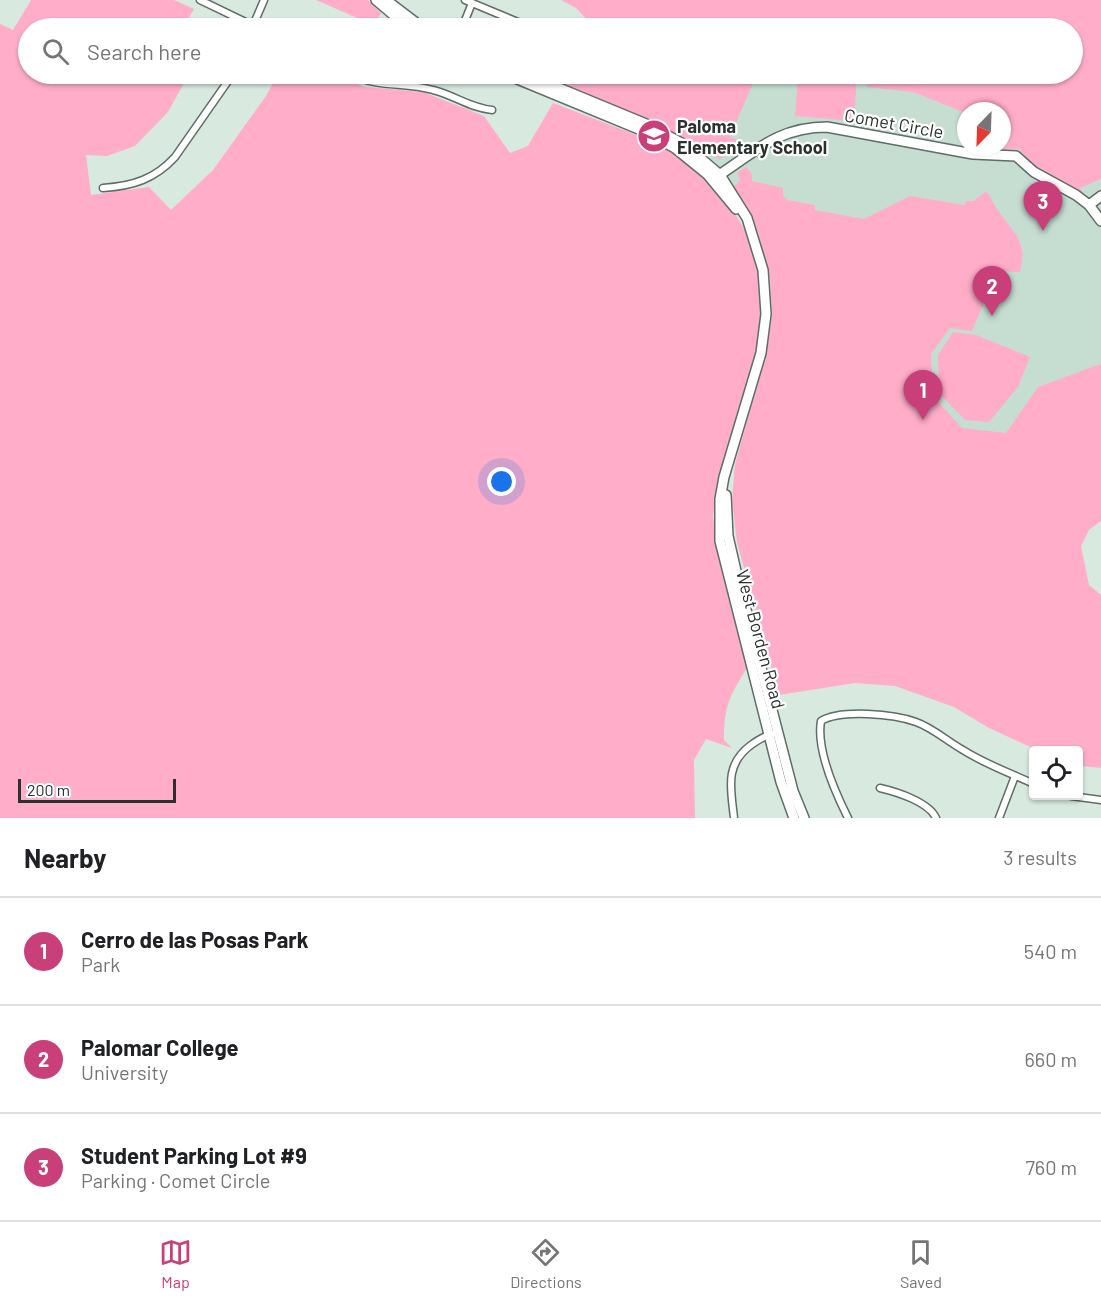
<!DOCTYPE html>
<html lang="en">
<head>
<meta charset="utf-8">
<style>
	:root { --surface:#fff; --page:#f6f6f6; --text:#202124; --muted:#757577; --line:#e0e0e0; --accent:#c83f7a }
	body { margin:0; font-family:Barlow,sans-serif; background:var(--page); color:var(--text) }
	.controls { position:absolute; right:18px; bottom:18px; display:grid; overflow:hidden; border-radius:6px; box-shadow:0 2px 4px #0004 }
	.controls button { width:54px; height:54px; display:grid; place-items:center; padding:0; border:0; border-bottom:2px solid var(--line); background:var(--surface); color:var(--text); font:30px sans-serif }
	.compass { position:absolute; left:957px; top:102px; width:54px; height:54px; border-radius:50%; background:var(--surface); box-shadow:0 2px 4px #0004; rotate:203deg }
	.scale { position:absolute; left:18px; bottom:15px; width:158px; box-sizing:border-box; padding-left:6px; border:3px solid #2a312d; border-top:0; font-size:16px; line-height:21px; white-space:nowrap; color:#2a312d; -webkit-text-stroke:4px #fff; paint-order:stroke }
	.you { position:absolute; left:502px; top:482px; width:21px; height:21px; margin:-15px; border:4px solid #fff; border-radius:50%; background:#1a73e8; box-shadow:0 0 0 9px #1a73e833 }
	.badge { display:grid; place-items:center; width:39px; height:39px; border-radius:50%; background:var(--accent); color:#fff; font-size:20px; font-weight:700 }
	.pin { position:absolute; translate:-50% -50px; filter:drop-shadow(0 2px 3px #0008) }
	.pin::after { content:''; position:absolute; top:32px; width:21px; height:18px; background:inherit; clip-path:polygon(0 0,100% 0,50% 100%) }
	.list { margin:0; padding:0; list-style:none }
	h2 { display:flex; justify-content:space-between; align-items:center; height:78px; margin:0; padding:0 24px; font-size:26px }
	h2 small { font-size:20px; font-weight:400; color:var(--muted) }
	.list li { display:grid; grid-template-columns:39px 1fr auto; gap:18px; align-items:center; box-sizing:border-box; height:108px; padding:0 24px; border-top:2px solid var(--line) }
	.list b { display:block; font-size:22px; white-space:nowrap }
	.list p { margin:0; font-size:20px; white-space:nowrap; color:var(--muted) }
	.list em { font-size:20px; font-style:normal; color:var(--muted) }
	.icon { flex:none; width:33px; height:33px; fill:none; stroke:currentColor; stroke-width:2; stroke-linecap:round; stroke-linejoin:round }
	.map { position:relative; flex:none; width:1101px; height:818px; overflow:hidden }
	.search { position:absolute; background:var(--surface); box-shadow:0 2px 4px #0004; left:18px; right:18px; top:18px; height:66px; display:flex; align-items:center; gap:15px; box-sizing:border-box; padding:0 21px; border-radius:33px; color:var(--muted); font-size:22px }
	.sheet { height:402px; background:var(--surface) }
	nav { display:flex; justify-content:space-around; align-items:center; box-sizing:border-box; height:84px; border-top:2px solid var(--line); background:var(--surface); font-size:16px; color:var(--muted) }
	nav a { display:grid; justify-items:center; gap:3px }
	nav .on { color:var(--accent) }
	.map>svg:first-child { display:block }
	.built { fill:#c6ded2; fill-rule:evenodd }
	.green { fill:#ffadc9 }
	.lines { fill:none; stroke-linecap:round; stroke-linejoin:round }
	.street-casing { stroke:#5e6d66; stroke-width:9 }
	.secondary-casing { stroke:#5e6d66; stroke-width:12 }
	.street { stroke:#fff; stroke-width:6 }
	.secondary { stroke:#fff; stroke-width:9 }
	.labels { text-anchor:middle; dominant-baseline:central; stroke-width:4.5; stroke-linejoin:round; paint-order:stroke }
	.street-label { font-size:18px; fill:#2a312d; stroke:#fff }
	.poi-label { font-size:18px; font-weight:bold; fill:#2a312d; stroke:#fff; text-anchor:start }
</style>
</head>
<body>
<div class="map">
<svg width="1101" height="818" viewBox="0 0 1101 818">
	<rect width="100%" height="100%" fill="#d8e9e0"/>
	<path class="built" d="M762 0H1101V446L829 543 899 279 736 204 690 154 728 74H1072V28H748ZM966 111H1002V147H966Z"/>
	<g class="green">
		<path d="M31 0H174L194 9 183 28H28V74H189L168 112 135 146 107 156 86 155 91 195 149 187 171 210 213 170 266 96 278 74H337L364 87 423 92 484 116 510 153 528 146 553 103 660 144 688 161 734 212 748 235 759 266 762 329 718 483 713 516 721 569 747 668C729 697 724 706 724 740L732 748 706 739 694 760 695 818H0V24L13 30Z"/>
		<path d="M316 0H368L381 13 376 21 369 23Z"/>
		<path d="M561 0H1101V179L1080 188 1083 194C1057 181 1037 173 1019 149L991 150 994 147H1002V111H966V113L913 92 867 87 868 74H1072V28H868L865 23 788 24 787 28H595L576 8Z"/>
		<path d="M570 74H757L730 137 746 144 720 159 564 83Z"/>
		<path d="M798 74H857L854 121 795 116Z"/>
		<path d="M746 167 752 174V181L783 188V196L787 200 815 205V210L864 219 910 196 964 205 966 201H974L985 192 988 193C992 198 993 204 997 209 1014 234 1028 240 1020 272L1000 271 991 286 972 331 950 328 931 354 933 396 962 428 1006 433 1038 387 1101 364V521L1089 530 1081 546 1089 585 1101 595V768L1079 766 1078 750H1037L989 728 954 707 895 686 855 683 779 695 737 542 732 500 735 465 768 343 772 316 770 278 758 232 734 187 740 180 737 173Z"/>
		<path d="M953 332 976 335 1030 357 1018 387 989 422 965 420 939 393 938 355Z"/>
	</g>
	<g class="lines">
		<g class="street-casing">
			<g id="street">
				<path d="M200 0 258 28"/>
				<path d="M465 0 525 25H538"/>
				<path d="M252 28 264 0"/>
				<path d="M462 28 472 3"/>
				<path d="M350 74C381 89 403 81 433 90 454 95 470 108 492 110"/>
				<path d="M103 188C133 186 155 179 175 157L233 74"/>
				<path d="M880 788C897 792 929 802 936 818"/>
				<path d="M1071 796 1101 800"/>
				<path d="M734 818C731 789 724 765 751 745 758 740 764 736 772 734"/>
				<path d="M848 818C835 792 816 750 821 721 841 709 894 714 916 722 933 728 947 741 963 750 985 764 1010 773 1034 784"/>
				<path d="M999 818 1015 776"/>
			</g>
		</g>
		<g class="secondary-casing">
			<g id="secondary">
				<path d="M376 0 409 28"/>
				<path d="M386 0 423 28"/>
				<path d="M505 74 646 132 675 148 707 174 736 209"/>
				<path d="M525 74 646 124 685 145 720 175 747 218 763 270 766 314 761 353 724 477 720 499V541L781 782 794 818"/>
				<path d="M713 179C753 154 776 127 827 127L973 154 1016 156 1034 172 1076 195 1089 205 1101 221"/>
				<path d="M1089 205 1101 196"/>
				<path d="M726 495 728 536 736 571 793 791 804 818"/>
			</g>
		</g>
		<use href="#street" class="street"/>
		<use href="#secondary" class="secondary"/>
	</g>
	<defs>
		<g id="school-disc" transform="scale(1.725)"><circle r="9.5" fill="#c83f7a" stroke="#fff"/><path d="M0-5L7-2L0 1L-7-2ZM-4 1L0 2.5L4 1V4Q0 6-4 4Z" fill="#fff"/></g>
	</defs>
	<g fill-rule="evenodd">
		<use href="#school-disc" x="654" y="136"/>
	</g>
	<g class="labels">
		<g class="street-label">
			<text transform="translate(894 123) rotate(10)">Comet Circle</text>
			<text transform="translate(761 639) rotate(75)">West Borden Road</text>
		</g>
		<g class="poi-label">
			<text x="677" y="126">Paloma<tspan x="677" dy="21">Elementary School</tspan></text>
		</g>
	</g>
</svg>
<div class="controls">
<button><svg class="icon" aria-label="locate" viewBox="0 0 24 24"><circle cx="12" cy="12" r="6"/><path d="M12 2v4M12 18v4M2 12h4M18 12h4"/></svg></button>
</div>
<svg class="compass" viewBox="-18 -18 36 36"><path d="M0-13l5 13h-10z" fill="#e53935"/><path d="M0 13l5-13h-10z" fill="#757577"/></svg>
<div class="scale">200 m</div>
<div class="you"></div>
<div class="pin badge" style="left:923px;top:420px">1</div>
<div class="pin badge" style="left:992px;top:316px">2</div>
<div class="pin badge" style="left:1043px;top:231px">3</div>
<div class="search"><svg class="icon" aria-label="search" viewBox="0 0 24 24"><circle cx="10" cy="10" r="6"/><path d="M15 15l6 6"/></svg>Search here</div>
</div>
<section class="sheet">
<h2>Nearby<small>3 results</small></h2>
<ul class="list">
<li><span class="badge">1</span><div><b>Cerro de las Posas Park</b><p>Park</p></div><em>540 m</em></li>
<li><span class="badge">2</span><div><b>Palomar College</b><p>University</p></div><em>660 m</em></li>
<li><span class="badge">3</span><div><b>Student Parking Lot #9</b><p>Parking · Comet Circle</p></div><em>760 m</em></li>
</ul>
</section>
<nav>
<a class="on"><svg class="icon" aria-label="map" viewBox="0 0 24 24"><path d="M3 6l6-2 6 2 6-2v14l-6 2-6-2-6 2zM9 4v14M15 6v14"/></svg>Map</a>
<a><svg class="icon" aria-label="directions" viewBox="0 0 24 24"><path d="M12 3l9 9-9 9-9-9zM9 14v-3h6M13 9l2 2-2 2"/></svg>Directions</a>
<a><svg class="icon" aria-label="saved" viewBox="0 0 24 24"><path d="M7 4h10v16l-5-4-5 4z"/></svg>Saved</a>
</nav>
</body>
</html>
